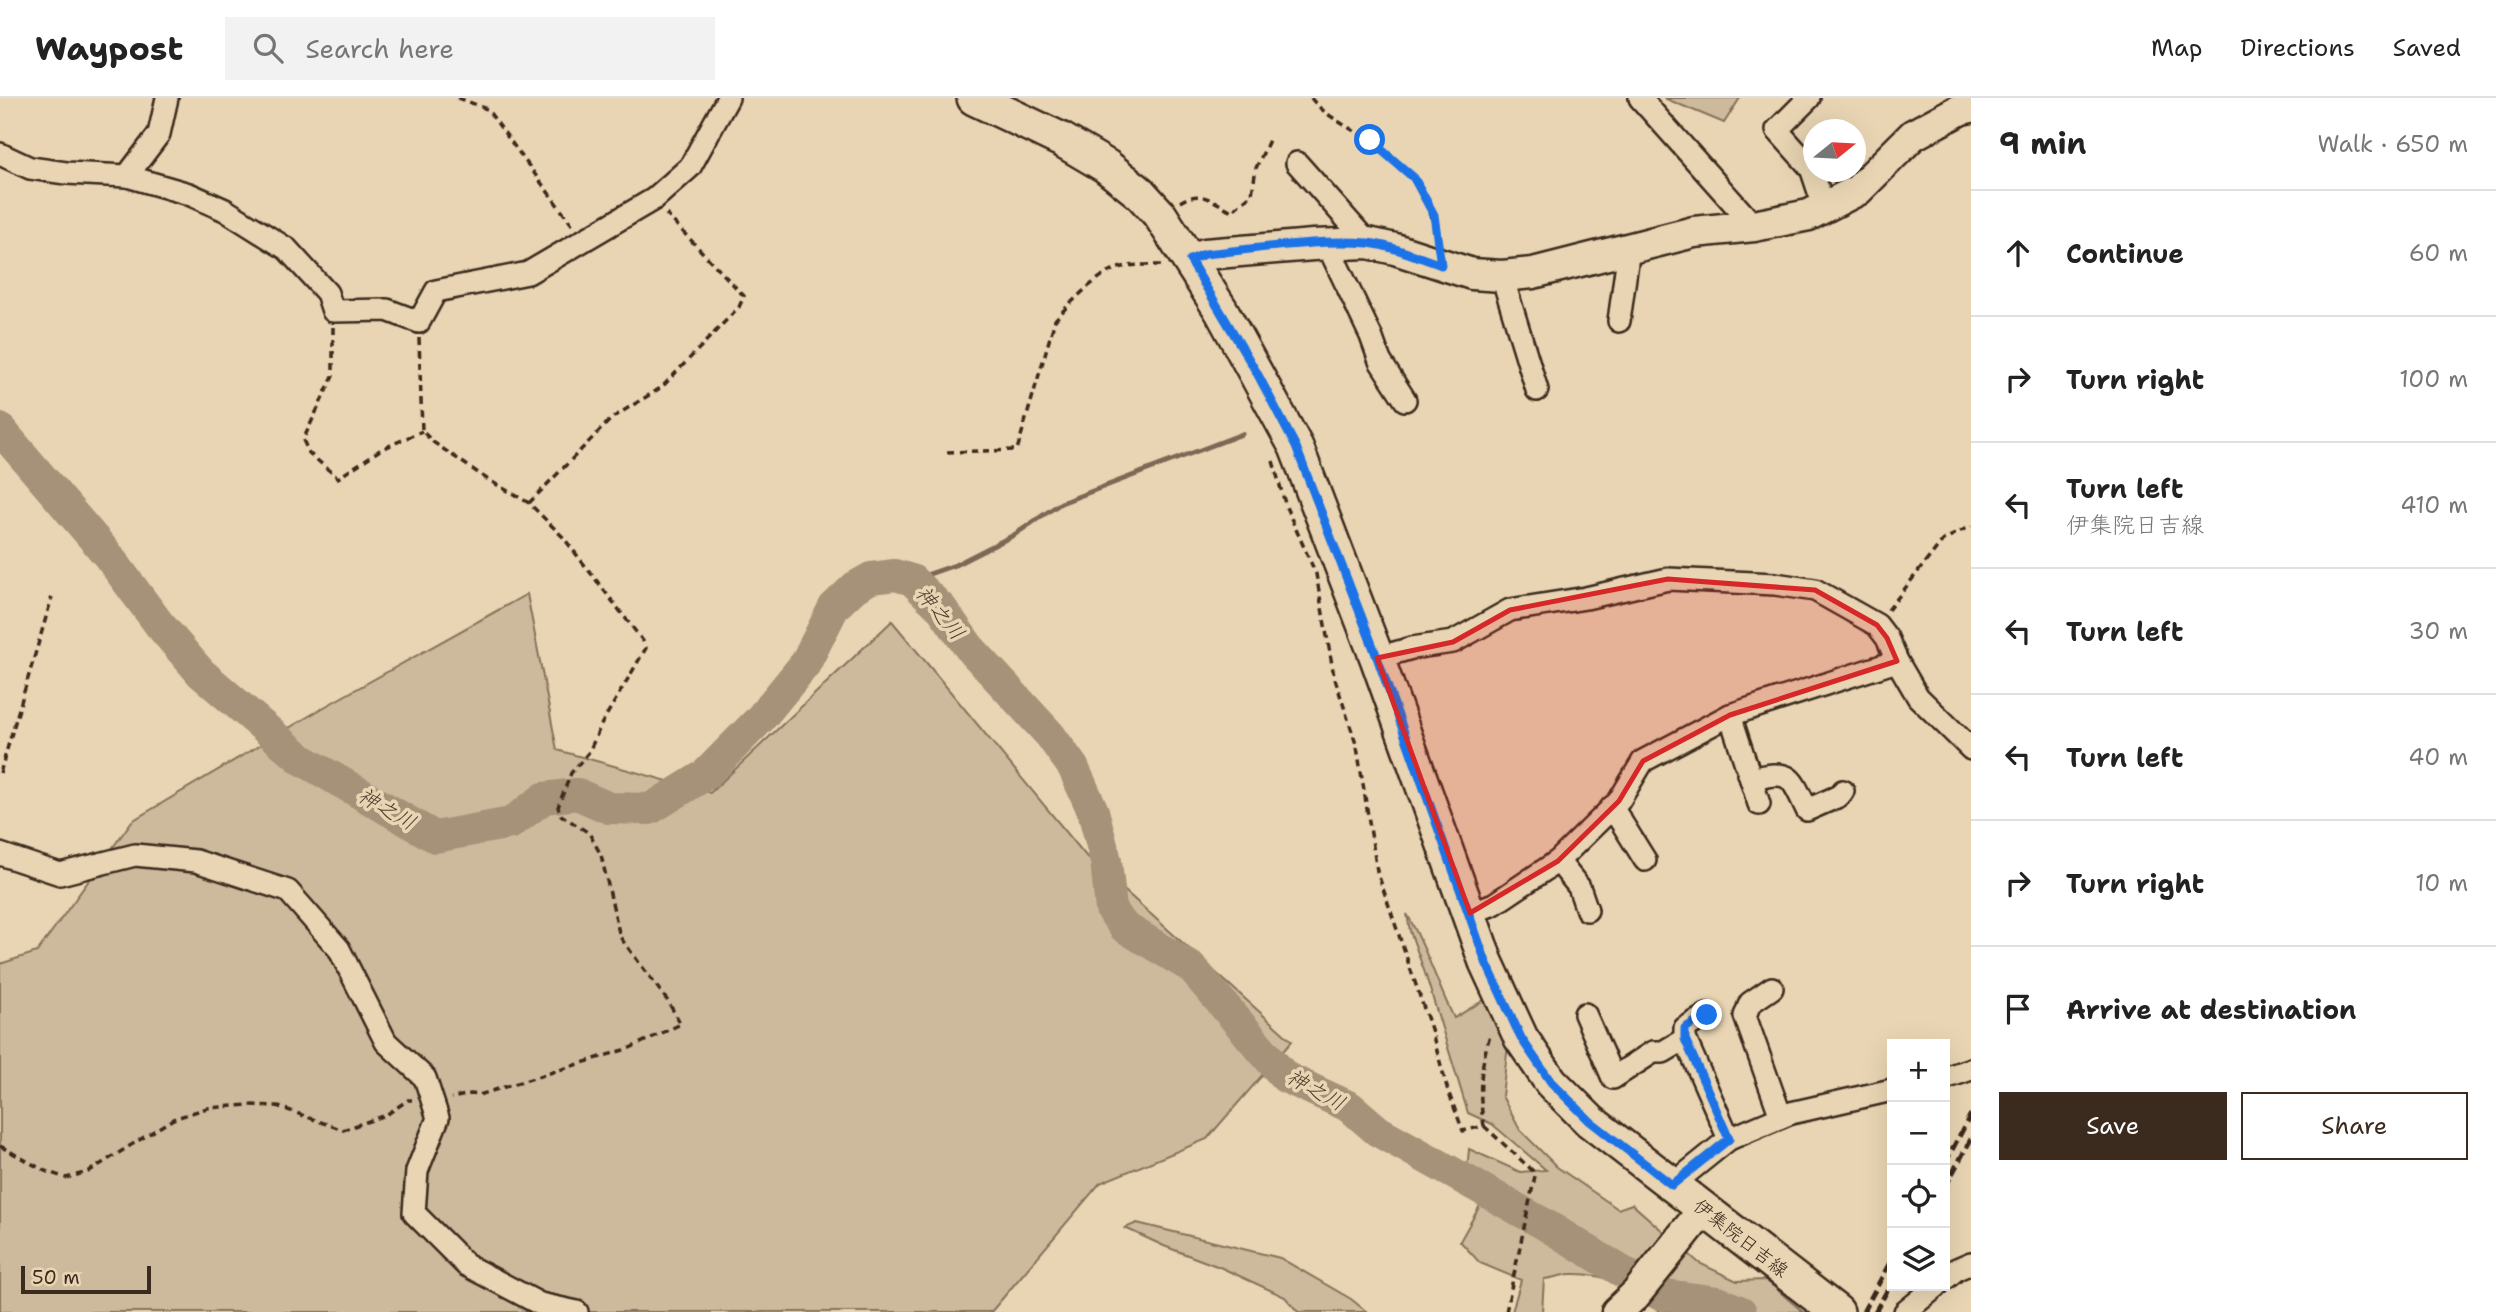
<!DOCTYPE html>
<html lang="en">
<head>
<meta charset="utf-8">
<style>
	:root { --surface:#fff; --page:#f2f2f2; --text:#222; --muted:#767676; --line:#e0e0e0; --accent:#3b2a1e }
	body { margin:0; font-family:"Shantell Sans","Klee One",sans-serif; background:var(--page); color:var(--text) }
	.controls { position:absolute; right:21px; bottom:21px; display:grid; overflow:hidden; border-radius:0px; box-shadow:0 7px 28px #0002 }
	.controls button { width:63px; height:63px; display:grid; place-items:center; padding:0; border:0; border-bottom:2px solid var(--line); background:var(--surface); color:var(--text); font:35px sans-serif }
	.compass { position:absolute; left:1803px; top:21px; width:63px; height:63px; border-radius:50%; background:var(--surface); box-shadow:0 7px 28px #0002; rotate:72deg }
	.scale { position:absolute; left:21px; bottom:18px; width:130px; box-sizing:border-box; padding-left:7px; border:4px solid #3b2a1e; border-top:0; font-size:19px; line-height:24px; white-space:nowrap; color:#3b2a1e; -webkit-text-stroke:5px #e9d5b3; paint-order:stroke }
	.stop { position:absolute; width:21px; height:21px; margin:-16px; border:5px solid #1a73e8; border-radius:50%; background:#fff }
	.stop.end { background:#1a73e8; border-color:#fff; box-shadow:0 2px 7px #0008 }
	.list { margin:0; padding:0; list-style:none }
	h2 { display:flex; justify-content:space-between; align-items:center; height:91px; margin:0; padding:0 28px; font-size:30px }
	h2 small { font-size:23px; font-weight:400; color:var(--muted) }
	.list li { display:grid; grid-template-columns:46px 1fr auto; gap:21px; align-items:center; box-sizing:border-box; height:126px; padding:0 28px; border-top:2px solid var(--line) }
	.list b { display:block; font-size:26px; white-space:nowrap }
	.list p { margin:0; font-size:23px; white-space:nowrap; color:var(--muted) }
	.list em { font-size:23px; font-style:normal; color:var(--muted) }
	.actions { display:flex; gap:14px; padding:21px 28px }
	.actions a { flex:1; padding:16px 0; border:2px solid var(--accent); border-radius:0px; text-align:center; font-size:24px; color:var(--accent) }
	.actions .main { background:var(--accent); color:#fff }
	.icon { flex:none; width:38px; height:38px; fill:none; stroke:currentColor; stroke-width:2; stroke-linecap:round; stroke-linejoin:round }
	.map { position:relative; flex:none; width:1971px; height:1214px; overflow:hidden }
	header { display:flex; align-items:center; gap:42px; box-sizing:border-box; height:98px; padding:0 35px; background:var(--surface); border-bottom:2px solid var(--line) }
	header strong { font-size:33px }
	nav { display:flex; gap:38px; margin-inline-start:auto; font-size:24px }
	.search { width:490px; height:63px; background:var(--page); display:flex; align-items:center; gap:18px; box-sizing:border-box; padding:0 24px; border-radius:0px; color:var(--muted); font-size:26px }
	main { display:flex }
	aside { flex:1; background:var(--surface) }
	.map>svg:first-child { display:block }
	.green { fill:#cdb99b; stroke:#84725c; stroke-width:2 }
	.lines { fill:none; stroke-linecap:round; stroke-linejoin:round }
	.stream { stroke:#7b6854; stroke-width:5 }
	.river { stroke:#a59278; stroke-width:32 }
	.street-casing { stroke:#3b2a1e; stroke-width:26 }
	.secondary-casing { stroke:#3b2a1e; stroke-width:35 }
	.primary-casing { stroke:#3b2a1e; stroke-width:38 }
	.path { stroke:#3b2a1e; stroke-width:3.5; stroke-dasharray:7 5; stroke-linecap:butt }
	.street { stroke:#e9d5b3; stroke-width:21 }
	.secondary { stroke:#e9d5b3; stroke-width:30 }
	.primary { stroke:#e9d5b3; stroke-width:33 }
	.rail { stroke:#3b2a1e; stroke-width:5; stroke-dasharray:10 5; stroke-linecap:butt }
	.route { stroke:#1a73e8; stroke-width:9 }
	.marked { fill:#d62828; fill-opacity:0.2; stroke:#d62828; stroke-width:5; stroke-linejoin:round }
	.labels { text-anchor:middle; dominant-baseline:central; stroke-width:7; stroke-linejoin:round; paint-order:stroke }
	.street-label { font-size:19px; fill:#3b2a1e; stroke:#e9d5b3 }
	.water-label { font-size:21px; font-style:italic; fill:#503f30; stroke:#e9d5b3 }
</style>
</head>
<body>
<header>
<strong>Waypost</strong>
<div class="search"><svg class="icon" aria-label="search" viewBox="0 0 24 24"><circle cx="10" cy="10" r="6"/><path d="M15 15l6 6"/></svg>Search here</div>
<nav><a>Map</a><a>Directions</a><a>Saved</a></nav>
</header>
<main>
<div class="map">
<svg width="1971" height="1214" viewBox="0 0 1971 1214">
	<rect width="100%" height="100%" fill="#e9d5b3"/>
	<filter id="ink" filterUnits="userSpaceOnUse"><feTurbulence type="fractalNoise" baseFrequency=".0143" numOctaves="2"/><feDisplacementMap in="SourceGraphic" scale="14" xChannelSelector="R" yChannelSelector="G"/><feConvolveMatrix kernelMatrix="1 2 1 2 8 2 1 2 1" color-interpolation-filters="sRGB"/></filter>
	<g filter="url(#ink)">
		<g class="green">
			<path d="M1664 0H1740L1724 25Z"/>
			<path d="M527 496 557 652 710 695 892 523 1086 758 1292 943 1207 1041 1100 1085 991 1214H0V866L37 854 132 723 326 608Z"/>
			<path d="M1407 816C1426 849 1437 886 1454 920L1486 901 1508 947 1502 998 1520 1032 1557 1069 1618 1111 1632 1106 1699 1165 1737 1183 1766 1182 1803 1214H1660C1644 1189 1601 1175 1571 1176 1562 1177 1553 1180 1544 1181L1542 1214H1512L1521 1182 1480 1165 1460 1143 1491 1088 1467 1073 1469 1051 1520 1074 1546 1072 1492 1026 1468 1015 1426 878 1410 833Z"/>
			<path d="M1137 1125 1280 1160 1351 1201 1367 1214H1298L1285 1199 1222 1170 1164 1148 1125 1130Z"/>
		</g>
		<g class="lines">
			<path class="stream" d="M912 482 955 467 1014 437 1061 405 1242 336"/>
			<path class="river" d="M0 331 107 456 159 526 201 575 301 661 435 739 511 725 544 700 577 696 609 710 650 711 705 677 760 621 805 566 834 509 855 489 871 480 895 477 912 482 942 511 969 549 1050 637 1073 669 1093 713 1106 763 1111 811 1124 829 1191 869 1285 979 1350 1009 1378 1033 1544 1126 1659 1196 1718 1204 1741 1214"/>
			<g class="street-casing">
				<g id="street">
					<path d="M1640 0 1754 128"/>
					<path d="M1809 0 1777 32 1811 70 1824 109"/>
					<path d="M0 56 30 70 66 75 127 78 189 96 225 112 287 151 327 195 333 213 387 212 419 224 436 193 528 175 654 101 690 69 728 0"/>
					<path d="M1297 65 1368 145"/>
					<path d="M127 78 159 36 167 0"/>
					<path d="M1327 146 1371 238 1380 263 1405 302"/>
					<path d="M1502 178 1537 292"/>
					<path d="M1619 223 1629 150"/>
					<path d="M1377 560 1412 550 1453 544 1510 512 1586 500 1668 481 1775 486 1815 492 1877 527 1887 540 1897 563 1918 599 1971 651"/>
					<path d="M1730 617 1759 706"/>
					<path d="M1751 681C1791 672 1790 676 1807 712L1839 698 1843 693"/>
					<path d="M1612 709 1645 762"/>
					<path d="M0 756 60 776 135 757 196 763 288 793 339 851 386 944 425 980 438 1020 417 1073 414 1115 466 1167 540 1206 577 1214"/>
					<path d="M1558 763 1579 789 1587 812"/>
					<path d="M1470 815 1494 806 1558 763 1619 703 1643 663 1730 617 1897 563"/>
					<path d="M1772 890 1750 905 1745 918 1781 1019"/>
					<path d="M1585 916 1613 980 1653 954H1663L1685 941 1729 1041"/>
					<path d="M1685 941V930L1707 917"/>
					<path d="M1945 980 1971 971"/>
					<path d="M1672 1087 1729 1041 1791 1015 1892 992"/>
					<path d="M1945 1181 1957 1171 1971 1165"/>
					<path d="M1905 1214 1937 1188"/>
				</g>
			</g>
			<g class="secondary-casing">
				<g id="secondary">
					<path d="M1190 162 1205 156 1313 147 1368 145 1395 151 1472 176 1502 178 1533 175 1694 134 1754 128 1809 117 1858 92 1913 37 1961 11 1971 9"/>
					<path d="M1617 1214 1636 1196 1704 1111"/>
				</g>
			</g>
			<g class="primary-casing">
				<path id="primary" d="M974 0 1062 42 1106 68 1140 95 1160 117 1221 212 1296 349 1377 560 1486 864 1521 940 1551 984 1590 1023 1837 1214"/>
			</g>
			<g class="path">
				<path d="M458 0 487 11 573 128"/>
				<path d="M1311 0C1323 16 1342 25 1359 36 1400 61 1430 91 1437 141"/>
				<path d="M1180 104C1201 91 1212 103 1232 113L1252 96 1256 70 1270 40"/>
				<path d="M333 229V278L303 342 309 355 338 380 380 352 422 333"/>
				<path d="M419 240 422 333 433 344 487 381 529 405 563 439 643 543 646 550 602 625 589 654 571 675 558 709 561 717 589 735 601 757 620 839 667 902 681 926 630 950 479 997 471 996 451 1000"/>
				<path d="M947 354 1017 352 1055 222C1068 207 1096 178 1115 171 1130 166 1148 167 1164 167"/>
				<path d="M1273 363 1286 409 1316 476 1334 578 1357 649 1377 773 1431 931 1448 993 1463 1033 1484 1028C1478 993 1480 968 1491 934"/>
				<path d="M529 405 612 320 662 289 739 209 744 198 666 116"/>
				<path d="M1888 512 1943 442 1971 428"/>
				<path d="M0 675 52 499"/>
				<path d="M1484 1028 1533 1073 1535 1078 1506 1214"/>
				<path d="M0 1048 45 1073 66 1080 88 1074 173 1021 207 1010 248 1007 277 1008 343 1032 386 1017 408 1002H412"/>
			</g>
			<use href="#street" class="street"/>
			<use href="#secondary" class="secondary"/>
			<use href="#primary" class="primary"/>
			<g class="rail">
				<path d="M1945 1065 1971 1016"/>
				<path d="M1945 1089 1971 1041"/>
				<path d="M1863 1214 1892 1161"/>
				<path d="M1875 1214 1892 1184"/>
			</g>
		</g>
	</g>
	<g class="lines" filter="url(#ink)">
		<path class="route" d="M1370 42 1414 80 1434 117 1441 167C1418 159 1393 148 1368 145 1317 141 1256 151 1205 156L1190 162 1257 275 1296 349 1377 559 1486 864 1521 940 1551 984 1590 1023 1672 1087 1729 1041 1685 941V930L1707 917"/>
	</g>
	<path class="marked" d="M1668 481 1815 492 1877 527 1887 540 1897 563 1730 617 1643 663 1619 703 1558 763 1470 815 1377 560 1453 544 1510 512Z"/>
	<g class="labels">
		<g class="street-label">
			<text transform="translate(1741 1140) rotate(38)">伊集院日吉線</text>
		</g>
		<g class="water-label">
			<text transform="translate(940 515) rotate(50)">神之川</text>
			<text transform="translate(387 711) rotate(30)">神之川</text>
			<text transform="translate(1316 992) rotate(29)">神之川</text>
		</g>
	</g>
</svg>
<div class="controls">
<button>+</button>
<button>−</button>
<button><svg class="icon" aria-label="locate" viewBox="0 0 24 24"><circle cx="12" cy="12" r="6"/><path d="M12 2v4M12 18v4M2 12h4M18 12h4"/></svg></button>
<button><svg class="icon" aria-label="layers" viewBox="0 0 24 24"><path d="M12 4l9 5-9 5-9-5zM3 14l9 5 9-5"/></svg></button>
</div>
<svg class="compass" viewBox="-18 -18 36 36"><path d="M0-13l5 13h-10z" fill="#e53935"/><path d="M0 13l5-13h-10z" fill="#767676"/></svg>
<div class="scale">50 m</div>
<div class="stop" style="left:1370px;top:42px"></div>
<div class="stop end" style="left:1707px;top:917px"></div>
</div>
<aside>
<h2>9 min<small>Walk · 650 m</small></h2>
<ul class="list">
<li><svg class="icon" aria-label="ahead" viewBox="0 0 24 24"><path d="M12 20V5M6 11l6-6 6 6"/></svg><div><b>Continue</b></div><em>60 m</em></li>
<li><svg class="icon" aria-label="right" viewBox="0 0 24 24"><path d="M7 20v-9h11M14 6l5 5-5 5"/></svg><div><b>Turn right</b></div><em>100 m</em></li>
<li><svg class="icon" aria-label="left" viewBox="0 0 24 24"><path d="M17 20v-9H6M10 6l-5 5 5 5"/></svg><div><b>Turn left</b><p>伊集院日吉線</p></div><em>410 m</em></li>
<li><svg class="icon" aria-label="left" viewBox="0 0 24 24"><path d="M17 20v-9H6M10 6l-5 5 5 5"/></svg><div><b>Turn left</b></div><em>30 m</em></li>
<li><svg class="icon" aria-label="left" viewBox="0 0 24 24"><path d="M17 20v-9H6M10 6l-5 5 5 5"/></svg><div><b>Turn left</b></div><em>40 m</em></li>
<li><svg class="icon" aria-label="right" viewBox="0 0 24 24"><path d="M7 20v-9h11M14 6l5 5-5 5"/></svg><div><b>Turn right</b></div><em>10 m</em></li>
<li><svg class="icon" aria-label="arrive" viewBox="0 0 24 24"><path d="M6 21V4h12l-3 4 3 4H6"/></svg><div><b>Arrive at destination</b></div></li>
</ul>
<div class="actions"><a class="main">Save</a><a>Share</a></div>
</aside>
</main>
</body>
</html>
